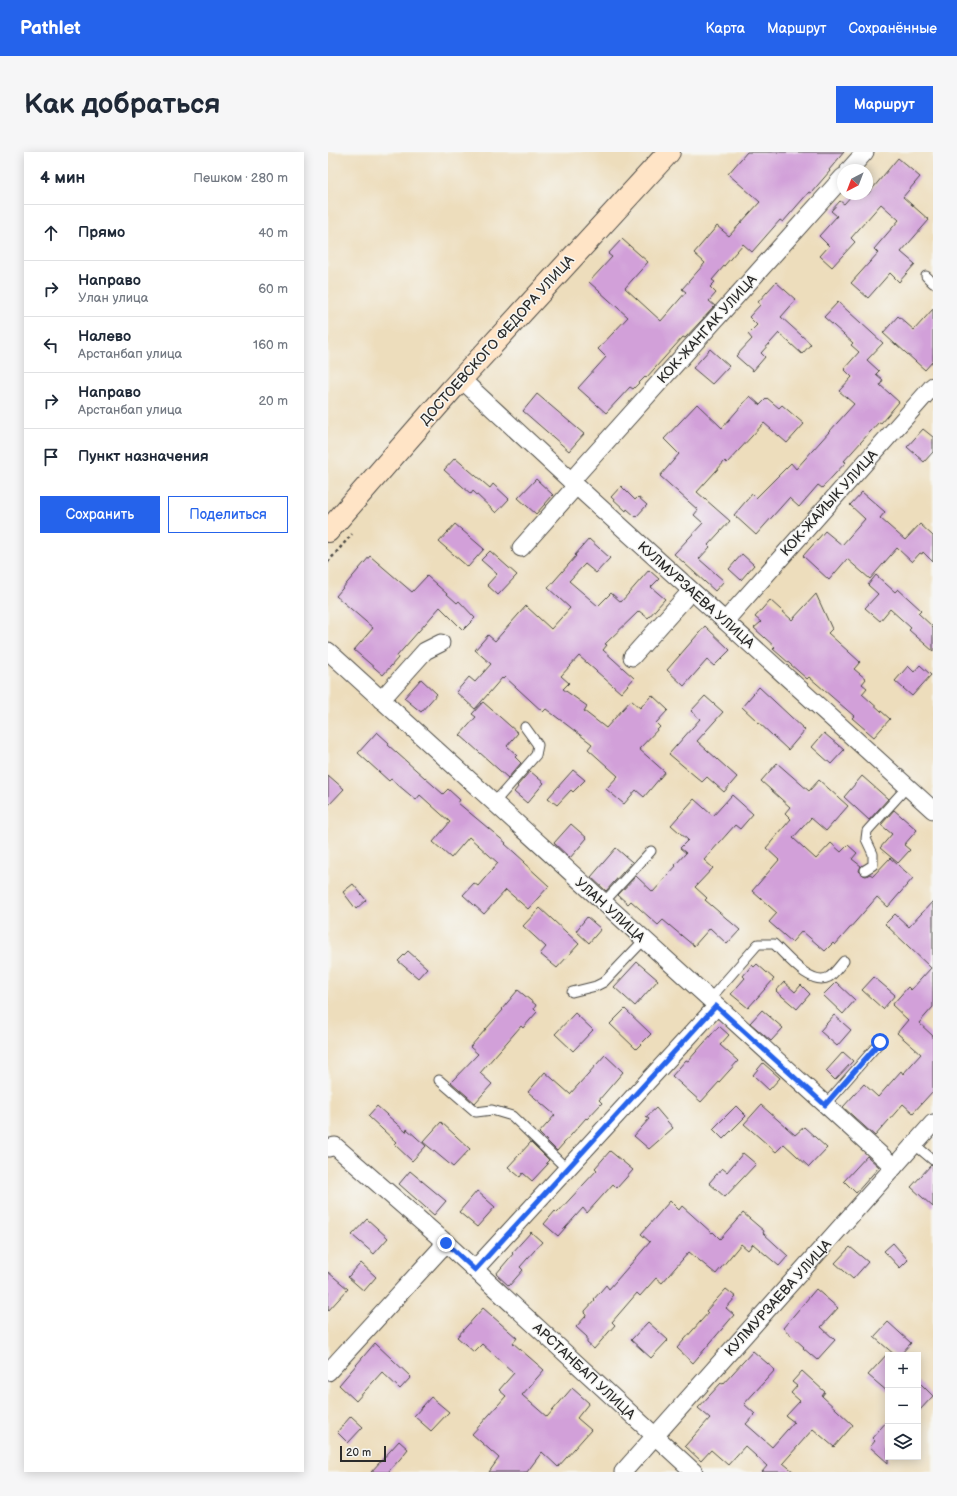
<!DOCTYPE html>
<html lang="ru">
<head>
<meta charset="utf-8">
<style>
	:root { --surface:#fff; --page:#f6f6f7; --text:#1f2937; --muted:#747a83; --line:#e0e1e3; --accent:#2563eb }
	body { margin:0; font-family:"Balsamiq Sans",sans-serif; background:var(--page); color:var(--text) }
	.controls { position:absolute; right:12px; bottom:12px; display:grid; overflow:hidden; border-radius:0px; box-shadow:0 2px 10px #0003 }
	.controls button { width:36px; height:36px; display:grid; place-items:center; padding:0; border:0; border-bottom:1px solid var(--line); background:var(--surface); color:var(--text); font:20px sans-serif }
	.compass { position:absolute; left:509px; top:12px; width:36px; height:36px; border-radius:50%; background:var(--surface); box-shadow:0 2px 10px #0003; rotate:222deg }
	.scale { position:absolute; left:12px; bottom:10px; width:46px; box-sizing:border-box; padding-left:4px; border:2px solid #2b2b2b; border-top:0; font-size:11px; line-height:14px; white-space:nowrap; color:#2b2b2b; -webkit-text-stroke:3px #f6f6f2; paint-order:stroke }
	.stop { position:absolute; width:12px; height:12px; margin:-9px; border:3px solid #2563eb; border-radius:50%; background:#fff }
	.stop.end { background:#2563eb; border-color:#fff; box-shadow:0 1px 4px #0008 }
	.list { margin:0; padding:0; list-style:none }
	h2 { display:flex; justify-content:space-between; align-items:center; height:52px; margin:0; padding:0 16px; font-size:17px }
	h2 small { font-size:13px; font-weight:400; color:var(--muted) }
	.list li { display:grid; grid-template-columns:26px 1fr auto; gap:12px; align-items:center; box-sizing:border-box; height:56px; padding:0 16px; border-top:1px solid var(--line) }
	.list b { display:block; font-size:15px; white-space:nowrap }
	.list p { margin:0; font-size:13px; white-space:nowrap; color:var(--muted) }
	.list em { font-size:13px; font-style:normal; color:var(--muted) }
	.actions { display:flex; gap:8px; padding:12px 16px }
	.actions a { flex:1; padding:9px 0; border:1px solid var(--accent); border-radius:0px; text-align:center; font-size:14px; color:var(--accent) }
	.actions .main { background:var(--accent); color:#fff }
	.icon { flex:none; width:22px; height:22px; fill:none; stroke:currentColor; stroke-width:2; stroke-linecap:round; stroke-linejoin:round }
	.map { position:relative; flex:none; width:605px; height:1320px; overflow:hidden; border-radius:0px }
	header { display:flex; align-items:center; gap:24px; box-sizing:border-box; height:56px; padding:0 20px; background:var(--accent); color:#fff }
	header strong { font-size:19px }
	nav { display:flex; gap:22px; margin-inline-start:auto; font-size:14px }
	.intro { display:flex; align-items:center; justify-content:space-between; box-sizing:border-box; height:96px; padding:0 24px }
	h1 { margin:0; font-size:28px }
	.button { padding:10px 18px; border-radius:0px; background:var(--accent); color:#fff; font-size:14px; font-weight:700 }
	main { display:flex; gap:24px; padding:0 24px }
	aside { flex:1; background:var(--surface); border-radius:0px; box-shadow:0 2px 10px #0003 }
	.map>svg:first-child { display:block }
	.building { fill:#d2a0d9 }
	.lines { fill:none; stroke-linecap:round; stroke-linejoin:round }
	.lane-casing { stroke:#484641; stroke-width:11 }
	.street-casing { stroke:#484641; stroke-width:19 }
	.secondary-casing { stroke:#484641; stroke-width:24 }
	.path { stroke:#484641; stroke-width:2.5; stroke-dasharray:3 3; stroke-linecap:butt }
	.lane { stroke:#fff; stroke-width:9 }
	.street { stroke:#fff; stroke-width:17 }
	.secondary { stroke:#ffe4c6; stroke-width:22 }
	.route { stroke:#2563eb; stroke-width:5 }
	.labels { text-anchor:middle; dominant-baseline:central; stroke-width:3; stroke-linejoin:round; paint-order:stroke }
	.street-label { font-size:14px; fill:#2b2b2b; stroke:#f6f6f2 }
</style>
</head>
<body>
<header>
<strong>Pathlet</strong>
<nav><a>Карта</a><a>Маршрут</a><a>Сохранённые</a></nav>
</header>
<div class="intro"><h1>Как добраться</h1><a class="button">Маршрут</a></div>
<main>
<aside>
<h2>4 мин<small>Пешком · 280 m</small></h2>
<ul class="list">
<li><svg class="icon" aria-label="ahead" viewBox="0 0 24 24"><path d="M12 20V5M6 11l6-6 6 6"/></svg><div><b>Прямо</b></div><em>40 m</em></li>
<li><svg class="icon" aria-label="right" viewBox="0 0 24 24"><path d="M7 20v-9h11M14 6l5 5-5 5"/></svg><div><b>Направо</b><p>Улан улица</p></div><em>60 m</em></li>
<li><svg class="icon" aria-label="left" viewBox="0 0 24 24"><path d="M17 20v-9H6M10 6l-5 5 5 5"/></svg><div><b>Налево</b><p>Арстанбап улица</p></div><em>160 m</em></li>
<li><svg class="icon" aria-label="right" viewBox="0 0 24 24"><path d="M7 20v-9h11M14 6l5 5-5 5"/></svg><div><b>Направо</b><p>Арстанбап улица</p></div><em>20 m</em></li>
<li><svg class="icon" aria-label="arrive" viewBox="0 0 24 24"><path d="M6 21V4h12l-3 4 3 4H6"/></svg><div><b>Пункт назначения</b></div></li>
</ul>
<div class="actions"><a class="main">Сохранить</a><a>Поделиться</a></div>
</aside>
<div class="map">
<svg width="605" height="1320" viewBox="0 0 605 1320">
	<rect width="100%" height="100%" fill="#f6f6f2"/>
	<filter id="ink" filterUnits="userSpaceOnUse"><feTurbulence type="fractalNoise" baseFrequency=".025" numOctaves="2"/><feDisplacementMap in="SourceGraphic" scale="8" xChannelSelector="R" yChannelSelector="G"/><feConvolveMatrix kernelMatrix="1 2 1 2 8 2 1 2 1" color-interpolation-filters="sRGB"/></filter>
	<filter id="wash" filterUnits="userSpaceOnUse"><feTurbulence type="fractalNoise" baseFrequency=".012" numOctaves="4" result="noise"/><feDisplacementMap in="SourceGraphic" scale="16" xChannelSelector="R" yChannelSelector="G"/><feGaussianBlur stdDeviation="0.9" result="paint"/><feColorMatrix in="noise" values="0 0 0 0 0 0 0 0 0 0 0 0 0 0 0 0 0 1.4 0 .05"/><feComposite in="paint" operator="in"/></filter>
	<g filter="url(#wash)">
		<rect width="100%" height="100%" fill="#edddbc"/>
		<g id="blocks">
			<g class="building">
				<path d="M419 0H516L501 18 502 19 483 41 481 40 455 70 452 68 424 100 415 92 384 128 387 130 382 135 388 141 381 149 387 154 357 186 355 185 318 226 317 225 305 237 302 235 278 261 250 236 278 205 270 197 300 165 261 130 284 105 280 102 294 87 320 110 297 136 333 169 358 140 354 137 377 111 366 101 389 74 401 84 432 50 400 22Z"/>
				<path d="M570 6 592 25 575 45 601 68 573 100 587 112 571 130 562 121 540 146 523 131 550 101 546 97 571 68 553 52 523 86 527 90 504 115 492 104 501 94 491 84 509 64 503 59 512 49 516 52 525 42H540Z"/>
				<path d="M448 130 468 148 453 165 483 192 474 202 451 181 433 201 437 205 425 219 408 204 424 187 420 182 429 173 421 165 432 153 430 150Z"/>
				<path d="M510 150 555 191 539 208 551 219 548 222 555 228 552 233 571 250 553 271 551 270 516 309 518 310 494 336 490 333 471 355 461 346 428 383 406 363 424 342 428 346 463 311 468 317 526 252 511 239 524 225 516 217 531 200 523 193 525 191 496 165Z"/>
				<path d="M605 157V209L597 218 568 192V193L555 181 570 164 586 178Z"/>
				<path d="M382 197 401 214 384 232 365 216Z"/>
				<path d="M209 242 256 282 241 299 195 259Z"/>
				<path d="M422 244 432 253 439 246 451 256 454 253 476 272 459 291 436 271 399 311 397 309 369 340 402 369 380 393 382 395 371 407 396 429 387 439 346 402 375 371 366 363 370 358 332 324 351 302 336 287 369 252 394 276Z"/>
				<path d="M595 277 605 285V300L596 310 579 295Z"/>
				<path d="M127 306 162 336 165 332 181 347 168 361 145 339 143 342 116 318Z"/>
				<path d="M208 327 225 343 208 362 190 346Z"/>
				<path d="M293 334 307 348 310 345 319 353 308 365 299 357 298 359 283 345Z"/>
				<path d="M534 340 557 360 552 366 577 388 592 372 605 384V410L595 400 594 402 592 401 584 410 569 396 542 427 519 407 501 428 475 404 497 379 514 393 537 367 522 353Z"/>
				<path d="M127 372 156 397 140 415 111 390Z"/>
				<path d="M261 387 282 406 268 421 257 412 241 429 270 454 283 441 293 450 321 418 331 427 323 435 337 447 320 466 311 459 277 492 279 493 275 498 306 526 293 541 251 504 233 524 241 531 235 537 259 554 256 559 278 576 303 548 312 556 324 543 340 558 328 571 332 575 311 597 337 620 316 645 308 638 296 652 278 637 290 624 260 597 264 592 218 557 215 560 177 525 175 527 174 526 147 557 128 540 141 525 147 530 163 512 147 498 160 483 167 489 198 454 223 477 242 456 220 436 248 404 247 403Z"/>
				<path d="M162 399 189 423 170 443 159 433 169 422 153 408Z"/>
				<path d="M414 402 426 413 413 428 401 417Z"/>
				<path d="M42 404 84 440 99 424 129 451 131 449 147 466 135 478 112 455 69 504 70 506 55 523 26 498 45 476 8 444Z"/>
				<path d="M548 423 567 440 570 437 593 458 590 461 605 475V499L581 478 583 476 562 457 552 469 537 456 550 442 540 433Z"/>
				<path d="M488 442 504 477 500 481 532 510 526 517 538 527 534 532 539 536 534 542 562 567 546 585 524 566 526 564 481 525 479 527 445 497 447 495 426 476 433 470 427 465 442 448 464 468Z"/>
				<path d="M377 474 402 498 386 514 379 508 356 534 339 518Z"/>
				<path d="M592 513 603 523 584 544 567 529 580 514 586 520Z"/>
				<path d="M93 527 109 542 93 560 76 546Z"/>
				<path d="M431 535 477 578 460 598 414 555Z"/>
				<path d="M377 544 395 560 369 589 409 625 396 640 379 625 374 630 341 602 372 567 363 559Z"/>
				<path d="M155 550 190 581 179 594 189 603 187 605 193 611 180 626 132 583 148 565 144 562Z"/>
				<path d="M49 580 61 591 60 593 115 642 120 637 132 648 130 651 178 691 177 692 197 710 196 711 221 734 200 757 178 738 156 762 135 743 146 731 150 734 170 711 141 685 123 706 105 690 122 670 92 643 88 648 63 627 61 629 30 601Z"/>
				<path d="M496 581 516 598 503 612 484 595Z"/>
				<path d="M449 611 481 639 491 628 520 654 498 679 483 666 465 686 488 707 503 691 513 700 520 693 529 701 524 707 533 714 531 719 535 723 538 724 542 722 545 724 562 706 585 726 560 755 549 745 507 793 505 791 497 799 474 779 464 790 441 770 449 761 424 739 451 708 438 696 463 667 457 661 462 655 433 629Z"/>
				<path d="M245 618 257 628 245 640 243 638 229 653 220 646Z"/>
				<path d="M202 619 216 631 199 651 186 640 190 635 189 634Z"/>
				<path d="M0 623 16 637 0 654Z"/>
				<path d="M534 624 560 647 541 668 516 645Z"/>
				<path d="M404 643 425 662 412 677 407 673 376 708 385 716 367 735 379 746 377 748 412 778 399 792 382 776 366 794 335 768 330 773 303 749 300 752 290 743 308 724 325 740 348 714 347 713 358 701 352 696 360 688 343 673 366 647 385 664Z"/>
				<path d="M566 658 589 678 576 693 582 698 570 711 552 696 564 682 553 673Z"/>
				<path d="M243 672 259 686 242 706 226 691Z"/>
				<path d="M288 696 304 710 278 739 263 725Z"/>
				<path d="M25 732 38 748 28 757 15 740Z"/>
				<path d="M605 749V855L591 871 605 884V939L585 961 575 952 547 984 515 955 536 932 550 945 573 919 575 922 593 902 569 881 580 868 564 853 580 835 583 838 603 816 557 772 567 762 581 775Z"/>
				<path d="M212 756 251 792 229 816 212 802 218 795 195 774Z"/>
				<path d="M259 765 273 777 261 791 248 779Z"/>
				<path d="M80 799 99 816 90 826 70 809Z"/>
				<path d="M309 810 330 828 307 854 286 835Z"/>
				<path d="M429 812 446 827 420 856 403 842 417 826 415 824 424 813 426 815Z"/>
				<path d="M546 825 567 843 555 857 534 838Z"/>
				<path d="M456 830 467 840 473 833 482 842 469 857 448 839Z"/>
				<path d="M508 830 527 848 515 862 495 843Z"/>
				<path d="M190 838 208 853 206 857 209 860 195 876 193 874 152 921 164 932 147 951 123 930 150 902 142 895 175 858 174 857Z"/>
				<path d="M297 857 323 882 308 897 282 872Z"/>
				<path d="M434 858 455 876 443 889 422 871Z"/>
				<path d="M247 861 265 878 245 899 227 882Z"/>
				<path d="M506 863 523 878 509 894 492 879Z"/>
				<path d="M391 874 401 883 392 893 410 909 373 950 344 924 358 908 360 909Z"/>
				<path d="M515 900 525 909 507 928 498 919Z"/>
				<path d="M277 903 295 920 271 948 274 951 259 967 258 966 229 999 211 981 227 963 200 940 217 920 242 942Z"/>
				<path d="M435 911 452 926 441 938 425 923Z"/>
				<path d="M433 953 467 983 476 975 499 996 481 1015 456 992 448 1000 416 972Z"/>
				<path d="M49 954 78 980 79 977 98 994 84 1009 66 992 68 990 40 964Z"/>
				<path d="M408 954 418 964 395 987 385 977Z"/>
				<path d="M328 956 345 976 321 997 306 984 321 967 318 965Z"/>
				<path d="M113 970 142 997 125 1015 95 990Z"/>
				<path d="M203 990 221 1008 218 1011 220 1012 204 1029 195 1021 192 1025 180 1015Z"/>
				<path d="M282 999 305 1018 289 1036 285 1032 259 1061 255 1056 230 1084 216 1072 227 1059 229 1061 269 1018 267 1016Z"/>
				<path d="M415 1001 428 1012 397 1045 381 1031 394 1016 399 1020Z"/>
				<path d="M539 1004 551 1015 528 1041 516 1029Z"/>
				<path d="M603 1013 605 1014V1055L583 1035Z"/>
				<path d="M82 1019 118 1049 106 1063 71 1032Z"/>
				<path d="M149 1039 167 1055 149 1075 131 1060Z"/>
				<path d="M342 1049 351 1058 354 1054 384 1081 385 1080 392 1087 415 1061 436 1079 435 1081 460 1104 451 1114 425 1092 420 1098 413 1092 388 1122 361 1100 334 1131 328 1126 312 1144 309 1141 284 1170 287 1173 266 1197 259 1191V1185L248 1175 258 1164 257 1159 267 1148 266 1147 278 1133 281 1137 322 1090 313 1082Z"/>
				<path d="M39 1067 60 1086 46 1102 24 1083Z"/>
				<path d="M203 1080 214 1090 192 1115 195 1118 181 1134 168 1122 185 1102 184 1101Z"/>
				<path d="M565 1091 580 1108 572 1116 556 1099Z"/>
				<path d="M522 1095 540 1110 525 1127 507 1111Z"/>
				<path d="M33 1111 48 1125 36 1139 20 1125Z"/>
				<path d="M0 1120 20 1137 0 1159Z"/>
				<path d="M398 1137 408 1145 398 1156 406 1163 365 1211 349 1196 380 1161 378 1159Z"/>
				<path d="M488 1137 510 1156 493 1175 507 1188 489 1208 475 1196 476 1195 455 1176Z"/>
				<path d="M155 1156 189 1186 185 1191 216 1218 194 1243 219 1265 244 1236 261 1251 249 1266 263 1278 230 1315 214 1300 199 1320H161L171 1306 144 1282 178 1244 171 1238 186 1221 154 1192 146 1200 129 1185Z"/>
				<path d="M320 1170 340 1188 323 1206 303 1188Z"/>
				<path d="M560 1170 583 1191 572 1203H567L546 1185Z"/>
				<path d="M47 1191 83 1225 72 1237 54 1220 28 1249 11 1233Z"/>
				<path d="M425 1199 447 1218 416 1252 427 1262 418 1272 444 1295 466 1270 458 1264 472 1249 463 1241 469 1234 464 1230 474 1219 497 1240 494 1244 525 1273 506 1295 485 1277 455 1311 466 1320H434L439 1314 417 1294 400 1313 383 1298 373 1309 357 1294 382 1266 370 1256 393 1231 395 1232Z"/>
				<path d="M560 1201V1240L540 1223Z"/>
				<path d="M590 1229 605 1244 590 1260Z"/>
				<path d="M103 1245 121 1260 103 1279 86 1264Z"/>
				<path d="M23 1264 35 1275 20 1291 9 1280Z"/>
				<path d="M560 1268V1311L542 1295 547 1289 544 1286Z"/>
				<path d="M71 1289 80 1297 72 1307 60 1320H43Z"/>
			</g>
		</g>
	</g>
	<g filter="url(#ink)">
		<use href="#blocks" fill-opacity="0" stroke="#484641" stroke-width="1"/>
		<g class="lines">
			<g class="lane-casing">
				<g id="lane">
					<path d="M598 124 605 131"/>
					<path d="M166 651 208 603 210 593 197 575"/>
					<path d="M537 718 545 713V702L538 687 539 679 579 635"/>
					<path d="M275 751 323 699"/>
					<path d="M244 840 268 834 276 830 316 788"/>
					<path d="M381 848 430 792H446C458 803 483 835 501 825 506 822 512 813 516 809"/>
					<path d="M111 928 148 960 164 958 184 964 239 1017"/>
					<path d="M497 953 552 890"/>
					<path d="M586 992 605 1008"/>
				</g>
			</g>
			<g class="street-casing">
				<g id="street">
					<path d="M521 18 537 0"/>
					<path d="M133 227 243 329 605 658"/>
					<path d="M243 329 515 25"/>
					<path d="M193 396 248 334"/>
					<path d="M397 469 605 234"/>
					<path d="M0 499 566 1015"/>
					<path d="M304 505 363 439"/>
					<path d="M53 548 97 499 113 491"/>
					<path d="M0 996 7 994 118 1091 366 1320"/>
					<path d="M147 1117 389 854"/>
					<path d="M0 1220 118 1091"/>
					<path d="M295 1320 605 971"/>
				</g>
			</g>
			<g class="secondary-casing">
				<path id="secondary" d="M0 379 124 237 341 0"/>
			</g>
			<path class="path" d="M0 410 24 382"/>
			<use href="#lane" class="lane"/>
			<use href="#street" class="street"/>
			<use href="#secondary" class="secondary"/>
		</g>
	</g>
	<g class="lines" filter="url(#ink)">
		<path class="route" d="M118 1091 147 1118 388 854 497 953 552 890"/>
	</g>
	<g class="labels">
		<g class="street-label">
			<text transform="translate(379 177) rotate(-48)">КОК-ЖАНГАК УЛИЦА</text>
			<text transform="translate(169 188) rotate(-48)">ДОСТОЕВСКОГО ФЕДОРА УЛИЦА</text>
			<text transform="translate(501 351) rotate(-48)">КОК-ЖАЙЫК УЛИЦА</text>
			<text transform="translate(368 443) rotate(42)">КУЛМУРЗАЕВА УЛИЦА</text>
			<text transform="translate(282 758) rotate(42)">УЛАН УЛИЦА</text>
			<text transform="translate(450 1146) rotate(-48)">КУЛМУРЗАЕВА УЛИЦА</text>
			<text transform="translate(256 1219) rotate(43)">АРСТАНБАП УЛИЦА</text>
		</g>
	</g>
</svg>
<div class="controls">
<button>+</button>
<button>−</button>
<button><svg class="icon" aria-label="layers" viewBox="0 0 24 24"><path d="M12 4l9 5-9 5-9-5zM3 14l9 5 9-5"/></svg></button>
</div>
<svg class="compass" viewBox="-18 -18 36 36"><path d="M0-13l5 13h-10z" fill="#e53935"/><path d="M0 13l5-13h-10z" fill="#747a83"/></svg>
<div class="scale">20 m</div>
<div class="stop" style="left:552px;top:890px"></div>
<div class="stop end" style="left:118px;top:1091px"></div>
</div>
</main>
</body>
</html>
